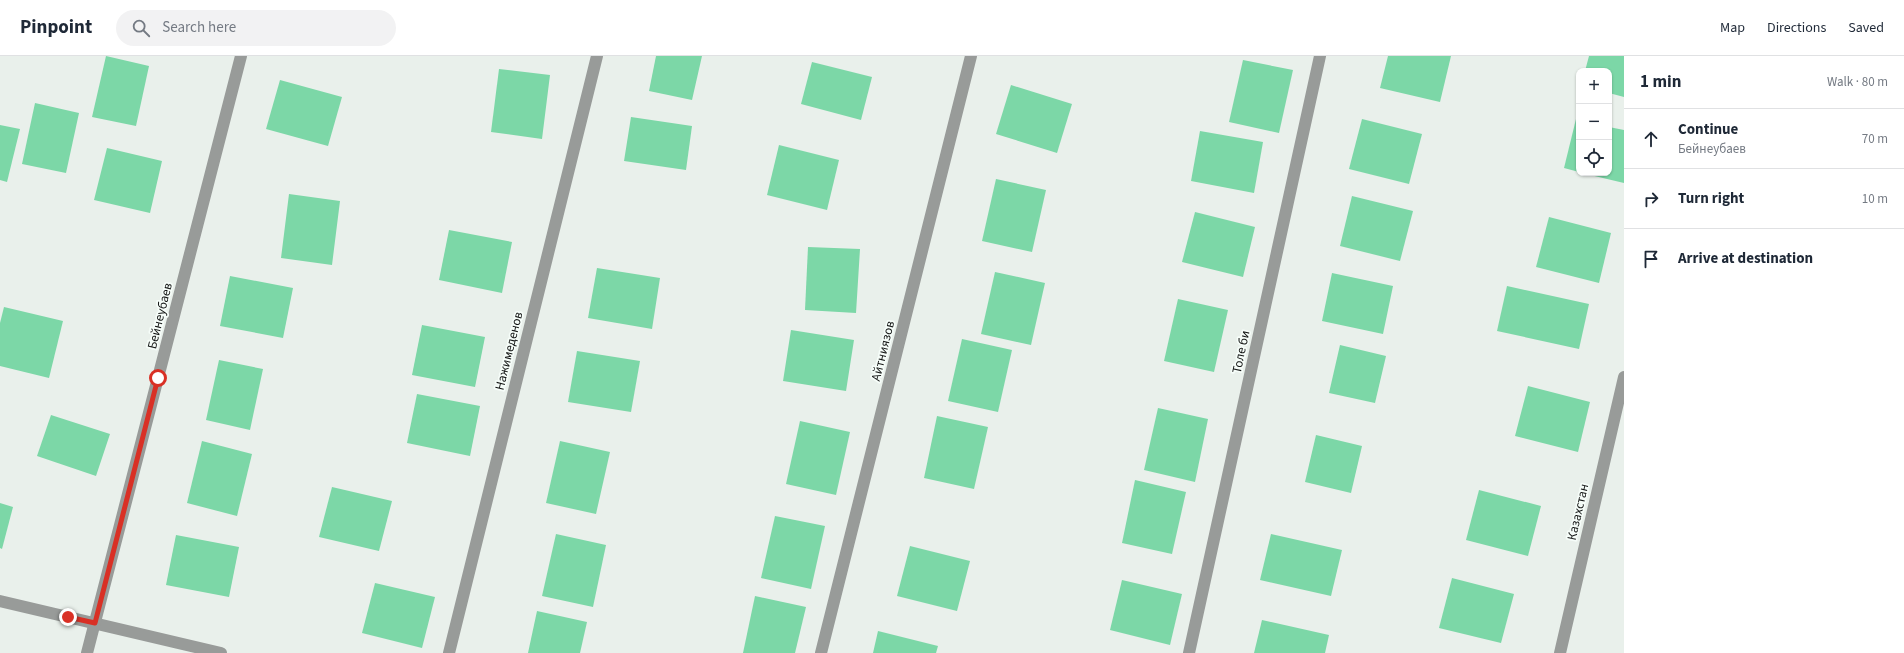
<!DOCTYPE html>
<html lang="en">
<head>
<meta charset="utf-8">
<style>
	:root { --surface:#fff; --page:#f2f2f3; --text:#1f2937; --muted:#747a83; --line:#e0e1e3 }
	body { margin:0; font-family:"Source Sans 3",sans-serif; background:var(--page); color:var(--text) }
	.controls { position:absolute; right:12px; top:12px; display:grid; overflow:hidden; border-radius:8px; box-shadow:0 1px 3px #0004 }
	.controls button { width:36px; height:36px; display:grid; place-items:center; padding:0; border:0; border-bottom:1px solid var(--line); background:var(--surface); color:var(--text); font:20px sans-serif }
	.stop { position:absolute; width:12px; height:12px; margin:-9px; border:3px solid #d93025; border-radius:50%; background:#fff }
	.stop.end { background:#d93025; border-color:#fff; box-shadow:0 1px 4px #0008 }
	.list { margin:0; padding:0; list-style:none }
	h2 { display:flex; justify-content:space-between; align-items:center; height:52px; margin:0; padding:0 16px; font-size:17px }
	h2 small { font-size:13px; font-weight:400; color:var(--muted) }
	.list li { display:grid; grid-template-columns:26px 1fr auto; gap:12px; align-items:center; box-sizing:border-box; height:60px; padding:0 16px; border-top:1px solid var(--line) }
	.list b { display:block; font-size:15px; white-space:nowrap }
	.list p { margin:0; font-size:13px; white-space:nowrap; color:var(--muted) }
	.list em { font-size:13px; font-style:normal; color:var(--muted) }
	.icon { flex:none; width:22px; height:22px; fill:none; stroke:currentColor; stroke-width:2; stroke-linecap:round; stroke-linejoin:round }
	.map { position:relative; flex:none; width:1624px; height:597px; overflow:hidden }
	header { display:flex; align-items:center; gap:24px; box-sizing:border-box; height:56px; padding:0 20px; background:var(--surface); border-bottom:1px solid var(--line) }
	header strong { font-size:19px }
	nav { display:flex; gap:22px; margin-inline-start:auto; font-size:14px }
	.search { width:280px; height:36px; background:var(--page); display:flex; align-items:center; gap:10px; box-sizing:border-box; padding:0 14px; border-radius:22px; color:var(--muted); font-size:15px }
	main { display:flex }
	aside { flex:1; background:var(--surface) }
	.map>svg:first-child { display:block }
	.building { fill:#7cd7a7 }
	.lines { fill:none; stroke-linecap:round; stroke-linejoin:round }
	.street { stroke:#989b99; stroke-width:12 }
	.route { stroke:#d93025; stroke-width:5 }
	.labels { text-anchor:middle; dominant-baseline:central; stroke-width:3.5; stroke-linejoin:round; paint-order:stroke }
	.street-label { font-size:13px; fill:#121413; stroke:#f6fdf9 }
</style>
</head>
<body>
<header>
<strong>Pinpoint</strong>
<div class="search"><svg class="icon" aria-label="search" viewBox="0 0 24 24"><circle cx="10" cy="10" r="6"/><path d="M15 15l6 6"/></svg>Search here</div>
<nav><a>Map</a><a>Directions</a><a>Saved</a></nav>
</header>
<main>
<div class="map">
<svg width="1624" height="597" viewBox="0 0 1624 597">
	<rect width="100%" height="100%" fill="#e9f0eb"/>
	<g class="building">
		<path d="M106 0 149 10 136 70 92 61Z"/>
		<path d="M656 0H702L692 44 649 35Z"/>
		<path d="M1388 0H1451L1440 46 1380 32Z"/>
		<path d="M1589 0H1624V41L1609 37V15H1585Z"/>
		<path d="M1243 4 1293 14 1279 77 1229 66Z"/>
		<path d="M812 6 872 21 861 64 801 48Z"/>
		<path d="M499 13 550 19 542 83 491 76Z"/>
		<path d="M280 24 342 41 328 90 266 73Z"/>
		<path d="M1011 29 1072 48 1057 97 996 78Z"/>
		<path d="M35 47 79 57 66 117 22 108Z"/>
		<path d="M631 61 692 70 686 114 624 105Z"/>
		<path d="M1362 63 1422 78 1409 128 1349 113Z"/>
		<path d="M1576 63H1579V116L1564 112Z"/>
		<path d="M0 69 20 73 7 126 0 124Z"/>
		<path d="M1609 71 1624 74V127L1586 118 1609 117Z"/>
		<path d="M1200 75 1263 86 1254 137 1191 125Z"/>
		<path d="M779 89 839 104 827 154 767 139Z"/>
		<path d="M107 92 162 105 150 157 94 144Z"/>
		<path d="M996 123 1046 134 1032 196 982 185Z"/>
		<path d="M289 138 340 145 332 209 281 202Z"/>
		<path d="M1352 140 1413 155 1400 205 1340 190Z"/>
		<path d="M1195 156 1255 171 1243 221 1182 206Z"/>
		<path d="M1549 161 1611 177 1599 227 1536 211Z"/>
		<path d="M449 174 512 186 502 237 439 224Z"/>
		<path d="M808 191 860 193 856 257 805 254Z"/>
		<path d="M597 212 660 222 652 273 588 262Z"/>
		<path d="M995 216 1045 227 1031 289 981 278Z"/>
		<path d="M1332 217 1393 230 1383 278 1322 265Z"/>
		<path d="M230 220 293 232 283 282 220 270Z"/>
		<path d="M1507 230 1589 248 1579 293 1497 275Z"/>
		<path d="M1178 243 1228 254 1214 316 1164 305Z"/>
		<path d="M4 251 63 265 49 322 0 310V267Z"/>
		<path d="M422 269 485 281 475 331 412 319Z"/>
		<path d="M791 274 854 284 846 335 783 325Z"/>
		<path d="M962 283 1012 294 998 356 948 345Z"/>
		<path d="M1340 289 1386 300 1375 347 1329 337Z"/>
		<path d="M577 295 640 305 631 356 568 346Z"/>
		<path d="M219 304 263 313 250 374 206 364Z"/>
		<path d="M1528 330 1590 346 1578 396 1515 380Z"/>
		<path d="M417 338 480 350 470 400 407 387Z"/>
		<path d="M1158 352 1208 363 1195 426 1144 414Z"/>
		<path d="M51 359 110 378 96 420 37 400Z"/>
		<path d="M937 360 988 371 974 433 924 422Z"/>
		<path d="M800 365 850 376 836 439 786 428Z"/>
		<path d="M1316 379 1362 390 1351 437 1305 426Z"/>
		<path d="M202 385 252 398 237 460 187 447Z"/>
		<path d="M560 385 610 396 596 458 546 447Z"/>
		<path d="M1135 424 1186 436 1172 498 1122 487Z"/>
		<path d="M332 431 392 445 379 495 319 481Z"/>
		<path d="M1479 434 1541 450 1528 500 1466 484Z"/>
		<path d="M0 447 13 451 2 493 0 492Z"/>
		<path d="M775 460 825 470 811 533 761 522Z"/>
		<path d="M556 478 606 489 593 551 542 540Z"/>
		<path d="M1271 478 1342 494 1331 540 1260 524Z"/>
		<path d="M176 479 239 491 229 541 166 529Z"/>
		<path d="M910 490 970 505 957 555 897 540Z"/>
		<path d="M1452 522 1514 538 1501 587 1439 572Z"/>
		<path d="M1122 524 1182 538 1170 589 1110 574Z"/>
		<path d="M375 527 435 541 422 592 362 577Z"/>
		<path d="M755 540 806 551 795 597H743Z"/>
		<path d="M537 555 587 566 580 597H528Z"/>
		<path d="M1262 564 1329 579 1325 597H1254Z"/>
		<path d="M878 575 938 590 936 597H873Z"/>
	</g>
	<g class="lines">
		<g class="street">
			<path d="M0 545 221 597"/>
			<path d="M87 597 241 0"/>
			<path d="M449 597 597 0"/>
			<path d="M821 597 971 0"/>
			<path d="M1189 597 1320 0"/>
			<path d="M1560 597 1624 321"/>
		</g>
	</g>
	<g class="lines">
		<path class="route" d="M68 561 95 567 158 322"/>
	</g>
	<g class="labels">
		<g class="street-label">
			<text transform="translate(160 260) rotate(-76)">Бейнеубаев</text>
			<text transform="translate(509 295) rotate(-76)">Нажимеденов</text>
			<text transform="translate(883 295) rotate(-76)">Айтниязов</text>
			<text transform="translate(1241 296) rotate(-78)">Толе би</text>
			<text transform="translate(1578 456) rotate(-77)">Казахстан</text>
		</g>
	</g>
</svg>
<div class="controls">
<button>+</button>
<button>−</button>
<button><svg class="icon" aria-label="locate" viewBox="0 0 24 24"><circle cx="12" cy="12" r="6"/><path d="M12 2v4M12 18v4M2 12h4M18 12h4"/></svg></button>
</div>
<div class="stop" style="left:158px;top:322px"></div>
<div class="stop end" style="left:68px;top:561px"></div>
</div>
<aside>
<h2>1 min<small>Walk · 80 m</small></h2>
<ul class="list">
<li><svg class="icon" aria-label="ahead" viewBox="0 0 24 24"><path d="M12 20V5M6 11l6-6 6 6"/></svg><div><b>Continue</b><p>Бейнеубаев</p></div><em>70 m</em></li>
<li><svg class="icon" aria-label="right" viewBox="0 0 24 24"><path d="M7 20v-9h11M14 6l5 5-5 5"/></svg><div><b>Turn right</b></div><em>10 m</em></li>
<li><svg class="icon" aria-label="arrive" viewBox="0 0 24 24"><path d="M6 21V4h12l-3 4 3 4H6"/></svg><div><b>Arrive at destination</b></div></li>
</ul>
</aside>
</main>
</body>
</html>
